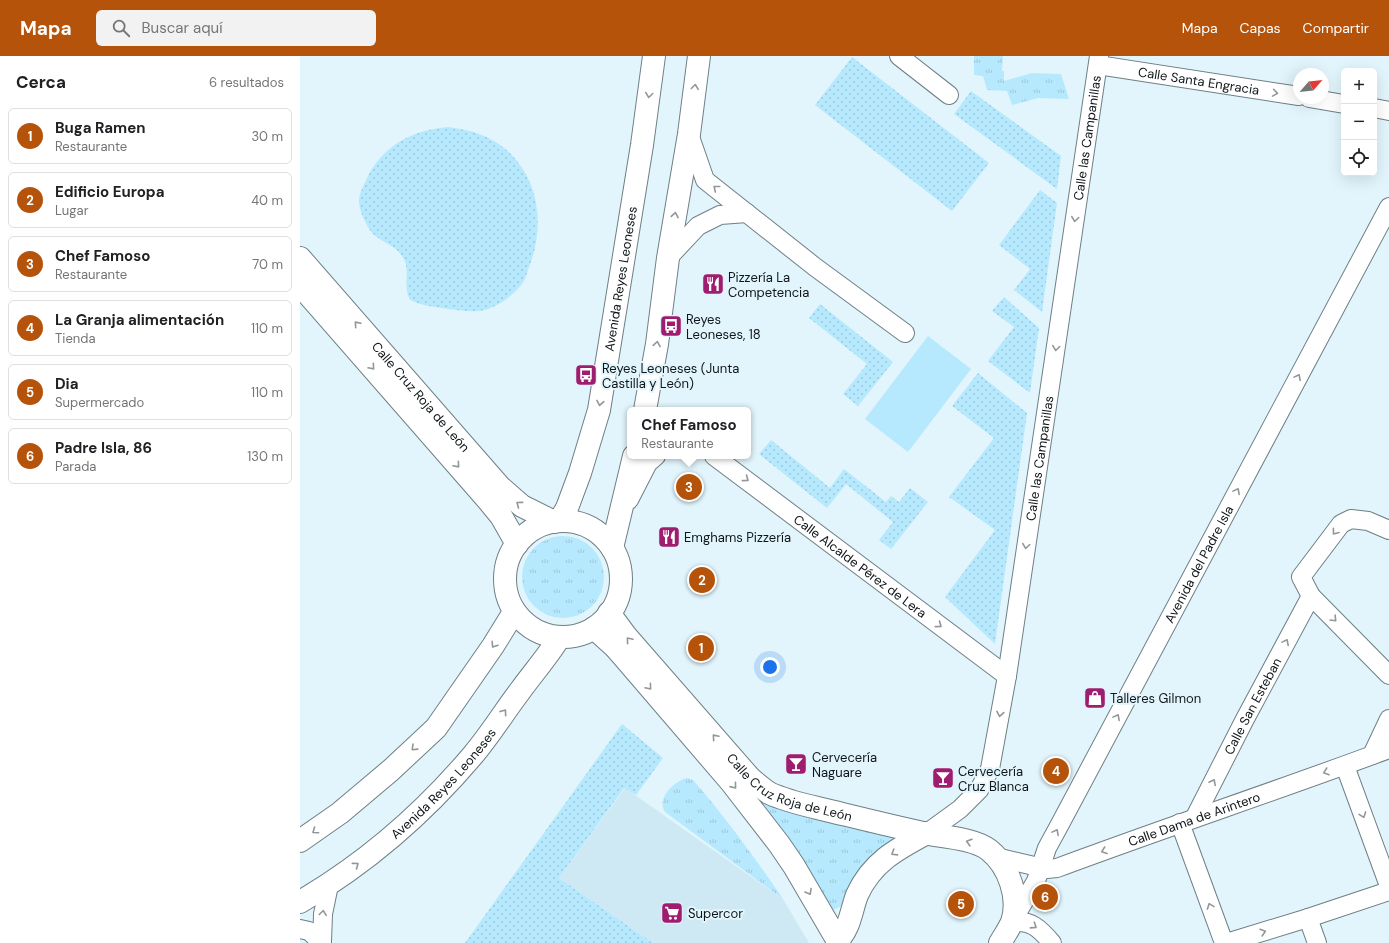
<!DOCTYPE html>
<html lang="es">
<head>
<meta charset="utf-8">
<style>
	:root { --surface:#fff; --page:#f2f2f2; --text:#202124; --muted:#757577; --line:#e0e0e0; --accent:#b45309 }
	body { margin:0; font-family:"DM Sans",sans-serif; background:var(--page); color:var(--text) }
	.controls { position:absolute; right:12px; top:12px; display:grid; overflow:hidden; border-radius:6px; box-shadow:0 4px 16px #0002 }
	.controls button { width:36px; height:36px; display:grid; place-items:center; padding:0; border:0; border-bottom:1px solid var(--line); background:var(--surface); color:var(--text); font:20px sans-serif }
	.compass { position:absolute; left:993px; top:12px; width:36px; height:36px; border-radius:50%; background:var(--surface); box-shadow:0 4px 16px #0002; rotate:62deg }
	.you { position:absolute; left:470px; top:611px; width:14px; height:14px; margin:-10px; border:3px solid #fff; border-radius:50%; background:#1a73e8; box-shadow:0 0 0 6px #1a73e833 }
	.badge { display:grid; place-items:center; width:26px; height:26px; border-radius:50%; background:var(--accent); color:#fff; font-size:13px; font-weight:700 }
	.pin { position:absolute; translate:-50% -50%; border:2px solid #fff; box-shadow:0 1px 4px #0006 }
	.popup { position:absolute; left:327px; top:351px; width:124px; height:52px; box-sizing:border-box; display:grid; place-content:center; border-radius:6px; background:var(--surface); filter:drop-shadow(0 1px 3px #0005); font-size:13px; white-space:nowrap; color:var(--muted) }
	.popup b { font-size:15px; color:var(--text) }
	.popup::after { content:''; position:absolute; left:50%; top:100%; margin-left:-8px; border:8px solid transparent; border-top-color:var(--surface) }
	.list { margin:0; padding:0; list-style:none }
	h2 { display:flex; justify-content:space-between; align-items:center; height:52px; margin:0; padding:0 16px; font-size:17px }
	h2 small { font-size:13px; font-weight:400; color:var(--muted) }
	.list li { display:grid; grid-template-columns:26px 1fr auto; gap:12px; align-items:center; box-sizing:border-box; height:56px; margin:0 8px 8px; padding:0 8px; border:1px solid var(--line); border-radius:6px }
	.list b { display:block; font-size:15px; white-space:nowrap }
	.list p { margin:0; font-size:13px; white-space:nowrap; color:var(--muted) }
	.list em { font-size:13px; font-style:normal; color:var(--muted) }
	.icon { flex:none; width:22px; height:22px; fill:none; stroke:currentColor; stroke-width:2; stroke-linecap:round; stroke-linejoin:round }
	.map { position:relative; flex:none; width:1089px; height:887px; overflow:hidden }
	header { display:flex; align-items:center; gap:24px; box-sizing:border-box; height:56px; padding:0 20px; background:var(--accent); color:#fff }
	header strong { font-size:19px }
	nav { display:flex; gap:22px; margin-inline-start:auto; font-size:14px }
	.search { width:280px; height:36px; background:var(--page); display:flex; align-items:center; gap:10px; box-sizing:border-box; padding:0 14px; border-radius:6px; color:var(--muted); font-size:15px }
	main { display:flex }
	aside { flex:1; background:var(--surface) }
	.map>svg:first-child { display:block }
	.built { fill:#cee9f4 }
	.grass { fill:url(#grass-tufts) }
	.park { fill:url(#park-dots) }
	.pitch { fill:#b6e9fd }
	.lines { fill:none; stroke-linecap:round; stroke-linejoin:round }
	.street-casing { stroke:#6e7f85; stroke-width:20 }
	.secondary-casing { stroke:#6e7f85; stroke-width:24 }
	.primary-casing { stroke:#6e7f85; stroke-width:24 }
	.street { stroke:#fff; stroke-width:18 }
	.secondary { stroke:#fff; stroke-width:22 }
	.primary { stroke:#fff; stroke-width:22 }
	.oneway { stroke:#939697 }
	.labels { text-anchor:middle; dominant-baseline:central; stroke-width:4; stroke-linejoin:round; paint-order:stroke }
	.street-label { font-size:13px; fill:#0f1518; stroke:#e2f5fc }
	.poi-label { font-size:13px; fill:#0f1518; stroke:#e2f5fc; text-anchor:start }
</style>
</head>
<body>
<header>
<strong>Mapa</strong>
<div class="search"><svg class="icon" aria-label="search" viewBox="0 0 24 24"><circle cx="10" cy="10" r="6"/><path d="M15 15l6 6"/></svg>Buscar aquí</div>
<nav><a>Mapa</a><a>Capas</a><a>Compartir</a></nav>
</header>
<main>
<aside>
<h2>Cerca<small>6 resultados</small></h2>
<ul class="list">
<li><span class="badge">1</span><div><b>Buga Ramen</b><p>Restaurante</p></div><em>30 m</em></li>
<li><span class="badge">2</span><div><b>Edificio Europa</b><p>Lugar</p></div><em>40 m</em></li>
<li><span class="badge">3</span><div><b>Chef Famoso</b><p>Restaurante</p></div><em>70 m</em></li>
<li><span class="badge">4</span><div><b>La Granja alimentación</b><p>Tienda</p></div><em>110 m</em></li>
<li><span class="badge">5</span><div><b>Dia</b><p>Supermercado</p></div><em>110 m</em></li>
<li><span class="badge">6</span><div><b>Padre Isla, 86</b><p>Parada</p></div><em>130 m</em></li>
</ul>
</aside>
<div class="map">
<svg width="1089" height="887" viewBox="0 0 1089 887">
	<defs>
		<pattern id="grass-tufts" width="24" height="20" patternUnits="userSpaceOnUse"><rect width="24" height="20" fill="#b6e9fd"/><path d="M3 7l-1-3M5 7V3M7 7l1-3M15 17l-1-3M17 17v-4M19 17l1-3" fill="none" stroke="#9bc7d8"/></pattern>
		<pattern id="park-dots" width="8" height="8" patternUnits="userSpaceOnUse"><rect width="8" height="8" fill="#b6e9fd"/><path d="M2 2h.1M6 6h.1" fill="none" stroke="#9bc7d8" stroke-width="1.8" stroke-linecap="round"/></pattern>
	</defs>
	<rect width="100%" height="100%" fill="#e2f5fc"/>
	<path class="built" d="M325 732 483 843 509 887H353L259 822Z"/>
	<g class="grass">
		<path d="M674 0H703L702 15H704V25L732 17 761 18 769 43 738 42 712 49 707 35 687 34 683 20 674 19Z"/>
		<circle cx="263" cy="521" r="41"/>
		<path d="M387 722 393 724C426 762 455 802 483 843L365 756C356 742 374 725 387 722Z"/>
		<path d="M458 743 490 757 513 763 598 782C566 796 554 817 544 849L533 854C510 816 485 779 458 743Z"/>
	</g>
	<g class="park">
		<path d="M552 1 689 107 652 155 515 49Z"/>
		<path d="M671 35 761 100 757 133 654 58Z"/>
		<path d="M148 71C175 74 200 83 217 105 241 134 243 177 229 211 227 217 225 224 222 228 214 239 198 250 185 254 173 257 160 254 148 253 135 251 123 250 110 244 102 230 112 214 102 200 94 187 76 186 68 171 64 164 59 153 59 145 59 137 64 129 67 122 83 89 113 74 148 71Z"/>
		<path d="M740 134 757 147 742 256 714 234 730 213 699 189Z"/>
		<path d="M704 241 739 272 730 337 688 305 714 271 692 255Z"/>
		<path d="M520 248 593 306 558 350 543 338 567 308 509 262Z"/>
		<path d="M678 317 727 357 695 588 645 541 695 474 649 441 694 382 652 350Z"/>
		<path d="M471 384 530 432 544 413 586 446 591 440 599 446 610 432 628 446 591 493 579 484 593 466 546 428 527 452 459 398Z"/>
		<path d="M322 668 363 702 336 739 324 732 259 822 353 887H165Z"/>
	</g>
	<path class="pitch" d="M628 280 671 313 608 396 565 363Z"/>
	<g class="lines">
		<g class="street-casing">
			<g id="street">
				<path d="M599 0 649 39"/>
				<path id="s1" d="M798 9 999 40"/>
				<path d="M1009 42 1044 48"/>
				<path d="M1074 52 1089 55"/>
				<path d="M389 78 405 124 515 211 605 277"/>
				<path d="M368 202 398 170 420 159 447 157"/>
				<path id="s2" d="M414 400 707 620"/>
				<path d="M329 444 348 407 356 400"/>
				<path d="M1089 474 1068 465 1051 463 1041 468 1001 521 1011 540 1089 619"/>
				<path d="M1072 699 1089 663"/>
				<path d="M1045 710 1089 830"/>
				<path id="s3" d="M895 761 945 663 1011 540"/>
				<path d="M880 767 924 887"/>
				<path id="s4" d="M627 777 660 753 679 734 690 713 707 620 799 0"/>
				<path id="s5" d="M696 801 747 813 757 812C867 771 979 734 1089 693"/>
				<path d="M1008 862 1017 887"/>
				<path id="s6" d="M713 864 736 825 747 792 759 770 1089 151"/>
				<path d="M711 867C730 862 741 874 752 887"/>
				<path d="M0 873 9 875 22 887"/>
				<path d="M22 885 23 858 29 829"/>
				<path d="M926 887 1008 862 1089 835"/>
			</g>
		</g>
		<g class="secondary-casing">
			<g id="secondary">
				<path id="s7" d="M0 202 200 431 222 450 254 466"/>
				<path d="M0 229 187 443 201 460 217 488"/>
				<path id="s8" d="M309 557 326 580 450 722C456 727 463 733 469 737 488 746 510 750 530 755 563 763 595 771 628 778 646 781 675 783 689 794 709 810 720 842 712 866 709 873 704 880 700 887"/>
				<path d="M294 572 314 590 322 599 431 726 479 788 494 810 539 887"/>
				<path d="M538 884C550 872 551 855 557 839 572 806 597 793 627 777"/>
			</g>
		</g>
		<g class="primary-casing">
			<g id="primary">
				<path d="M345 354 357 288 368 202 389 78 399 0"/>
				<path id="s9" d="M260 464 267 452 280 417 299 354 342 89 354 0"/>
				<circle cx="263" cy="523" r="58"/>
				<path d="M312 492 334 400"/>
				<path d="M0 785 40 757 91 714 136 672 193 590 214 556"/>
				<path id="s10" d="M0 846C65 808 124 757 173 699 190 679 204 656 220 635 233 617 248 600 259 582"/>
			</g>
		</g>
		<use href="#street" class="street"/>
		<use href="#secondary" class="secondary"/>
		<use href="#primary" class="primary"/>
	</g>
	<defs><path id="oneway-chevron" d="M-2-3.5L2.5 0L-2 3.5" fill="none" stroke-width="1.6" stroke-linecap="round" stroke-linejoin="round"/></defs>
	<g class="oneway">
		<use href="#oneway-chevron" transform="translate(395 31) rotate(-83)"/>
		<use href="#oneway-chevron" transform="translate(975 37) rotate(9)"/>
		<use href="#oneway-chevron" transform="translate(349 39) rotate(98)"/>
		<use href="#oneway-chevron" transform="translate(416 132) rotate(-141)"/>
		<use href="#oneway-chevron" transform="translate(375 159) rotate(-80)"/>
		<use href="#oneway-chevron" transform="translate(775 163) rotate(98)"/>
		<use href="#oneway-chevron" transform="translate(57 268) rotate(-131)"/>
		<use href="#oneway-chevron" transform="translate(357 288) rotate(-81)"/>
		<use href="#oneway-chevron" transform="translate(756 292) rotate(98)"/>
		<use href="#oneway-chevron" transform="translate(72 311) rotate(49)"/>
		<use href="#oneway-chevron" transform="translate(998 321) rotate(-62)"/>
		<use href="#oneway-chevron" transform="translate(300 347) rotate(100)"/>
		<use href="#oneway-chevron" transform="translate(157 409) rotate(49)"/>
		<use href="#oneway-chevron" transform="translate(446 423) rotate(37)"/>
		<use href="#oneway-chevron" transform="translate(937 435) rotate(-62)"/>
		<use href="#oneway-chevron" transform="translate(219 448) rotate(-143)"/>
		<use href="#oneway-chevron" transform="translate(1035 476) rotate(127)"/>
		<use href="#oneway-chevron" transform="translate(726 490) rotate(98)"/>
		<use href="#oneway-chevron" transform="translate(1034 563) rotate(46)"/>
		<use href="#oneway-chevron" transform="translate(639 569) rotate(37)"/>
		<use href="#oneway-chevron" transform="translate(329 584) rotate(-130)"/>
		<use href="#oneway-chevron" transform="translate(986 586) rotate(-62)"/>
		<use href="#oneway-chevron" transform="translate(194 589) rotate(123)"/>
		<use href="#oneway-chevron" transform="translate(349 631) rotate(50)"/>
		<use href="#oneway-chevron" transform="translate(204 656) rotate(-54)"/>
		<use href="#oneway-chevron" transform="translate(700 658) rotate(100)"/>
		<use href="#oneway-chevron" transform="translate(817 661) rotate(-62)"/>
		<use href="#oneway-chevron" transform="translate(415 681) rotate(-131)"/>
		<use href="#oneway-chevron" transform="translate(114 692) rotate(136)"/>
		<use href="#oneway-chevron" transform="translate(1026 716) rotate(161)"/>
		<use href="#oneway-chevron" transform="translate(913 726) rotate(-63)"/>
		<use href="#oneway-chevron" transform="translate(434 730) rotate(51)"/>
		<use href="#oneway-chevron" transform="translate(1063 759) rotate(70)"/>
		<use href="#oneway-chevron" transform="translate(15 775) rotate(145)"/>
		<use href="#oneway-chevron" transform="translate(756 776) rotate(-62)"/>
		<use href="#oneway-chevron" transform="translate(669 786) rotate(-164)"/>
		<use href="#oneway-chevron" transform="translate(804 795) rotate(160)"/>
		<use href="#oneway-chevron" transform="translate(594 797) rotate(148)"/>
		<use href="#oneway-chevron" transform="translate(56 809) rotate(-37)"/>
		<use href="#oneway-chevron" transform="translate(509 836) rotate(60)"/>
		<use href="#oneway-chevron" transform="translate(910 850) rotate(-110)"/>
		<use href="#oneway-chevron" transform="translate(23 857) rotate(-82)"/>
		<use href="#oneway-chevron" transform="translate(734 870) rotate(33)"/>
		<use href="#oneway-chevron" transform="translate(963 876) rotate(-17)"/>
	</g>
	<defs>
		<g id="restaurant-square" transform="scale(1.15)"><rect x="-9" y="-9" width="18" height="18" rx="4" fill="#9f1d6e" stroke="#e2f5fc"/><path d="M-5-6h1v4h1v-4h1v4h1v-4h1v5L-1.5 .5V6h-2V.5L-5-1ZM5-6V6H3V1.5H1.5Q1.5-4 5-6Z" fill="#fff"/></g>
		<g id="bus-square" transform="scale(1.15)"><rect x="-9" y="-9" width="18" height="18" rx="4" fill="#9f1d6e" stroke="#e2f5fc"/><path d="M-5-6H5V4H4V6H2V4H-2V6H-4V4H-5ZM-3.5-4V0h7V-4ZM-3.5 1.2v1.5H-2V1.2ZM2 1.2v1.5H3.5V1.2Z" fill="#fff"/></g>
		<g id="shop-square" transform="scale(1.15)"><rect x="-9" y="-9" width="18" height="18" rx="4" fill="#9f1d6e" stroke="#e2f5fc"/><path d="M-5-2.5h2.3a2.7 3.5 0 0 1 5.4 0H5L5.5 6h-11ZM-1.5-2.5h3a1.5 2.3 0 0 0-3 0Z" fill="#fff"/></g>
		<g id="bar-square" transform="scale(1.15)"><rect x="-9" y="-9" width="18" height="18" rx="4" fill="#9f1d6e" stroke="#e2f5fc"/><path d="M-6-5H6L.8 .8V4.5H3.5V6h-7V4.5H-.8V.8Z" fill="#fff"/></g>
		<g id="supermarket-square" transform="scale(1.15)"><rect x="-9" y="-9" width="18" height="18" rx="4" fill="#9f1d6e" stroke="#e2f5fc"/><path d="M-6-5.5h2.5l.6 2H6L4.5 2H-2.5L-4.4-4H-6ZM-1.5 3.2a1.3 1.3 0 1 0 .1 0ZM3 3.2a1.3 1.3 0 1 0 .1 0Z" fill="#fff"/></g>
	</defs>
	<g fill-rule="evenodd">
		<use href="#restaurant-square" x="413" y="228"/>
		<use href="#bus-square" x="371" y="270"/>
		<use href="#bus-square" x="286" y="319"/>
		<use href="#restaurant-square" x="369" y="481"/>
		<use href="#shop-square" x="795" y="642"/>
		<use href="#bar-square" x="496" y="708"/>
		<use href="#bar-square" x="643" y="722"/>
		<use href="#supermarket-square" x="372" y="857"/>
	</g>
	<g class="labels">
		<g class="street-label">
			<text stroke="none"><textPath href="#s1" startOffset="102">Calle Santa Engracia</textPath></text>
			<text stroke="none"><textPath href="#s4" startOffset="730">Calle las Campanillas</textPath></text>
			<text stroke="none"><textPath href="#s9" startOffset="250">Avenida Reyes Leoneses</textPath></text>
			<text stroke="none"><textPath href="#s7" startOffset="184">Calle Cruz Roja de León</textPath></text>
			<text stroke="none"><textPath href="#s4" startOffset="406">Calle las Campanillas</textPath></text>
			<text stroke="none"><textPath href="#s6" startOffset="402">Avenida del Padre Isla</textPath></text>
			<text stroke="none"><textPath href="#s2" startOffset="183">Calle Alcalde Pérez de Lera</textPath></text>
			<text stroke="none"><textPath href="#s3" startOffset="125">Calle San Esteban</textPath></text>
			<text stroke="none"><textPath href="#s10" startOffset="187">Avenida Reyes Leoneses</textPath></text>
			<text stroke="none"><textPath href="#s8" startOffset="257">Calle Cruz Roja de León</textPath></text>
			<text stroke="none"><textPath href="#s5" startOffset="208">Calle Dama de Arintero</textPath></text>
		</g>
		<g class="poi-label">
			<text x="428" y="221">Pizzería La<tspan x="428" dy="15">Competencia</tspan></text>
			<text x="386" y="263">Reyes<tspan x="386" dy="15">Leoneses, 18</tspan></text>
			<text x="302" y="312">Reyes Leoneses (Junta<tspan x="302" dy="15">Castilla y León)</tspan></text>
			<text x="384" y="481">Emghams Pizzería</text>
			<text x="810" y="642">Talleres Gilmon</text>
			<text x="512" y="701">Cervecería<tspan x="512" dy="15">Naguare</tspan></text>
			<text x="658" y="715">Cervecería<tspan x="658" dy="15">Cruz Blanca</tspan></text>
			<text x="388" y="857">Supercor</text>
		</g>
	</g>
</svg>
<div class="controls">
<button>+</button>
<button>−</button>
<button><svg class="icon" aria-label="locate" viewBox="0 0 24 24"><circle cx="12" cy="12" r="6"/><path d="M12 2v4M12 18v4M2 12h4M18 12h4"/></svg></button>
</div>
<svg class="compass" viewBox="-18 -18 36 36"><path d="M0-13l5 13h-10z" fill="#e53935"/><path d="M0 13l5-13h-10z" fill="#757577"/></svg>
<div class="you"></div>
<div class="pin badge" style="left:401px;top:592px">1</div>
<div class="pin badge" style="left:402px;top:524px">2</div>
<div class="pin badge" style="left:389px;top:431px">3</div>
<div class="popup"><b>Chef Famoso</b>Restaurante</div>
<div class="pin badge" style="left:756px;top:715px">4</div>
<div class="pin badge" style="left:661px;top:848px">5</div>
<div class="pin badge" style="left:745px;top:841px">6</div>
</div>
</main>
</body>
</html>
